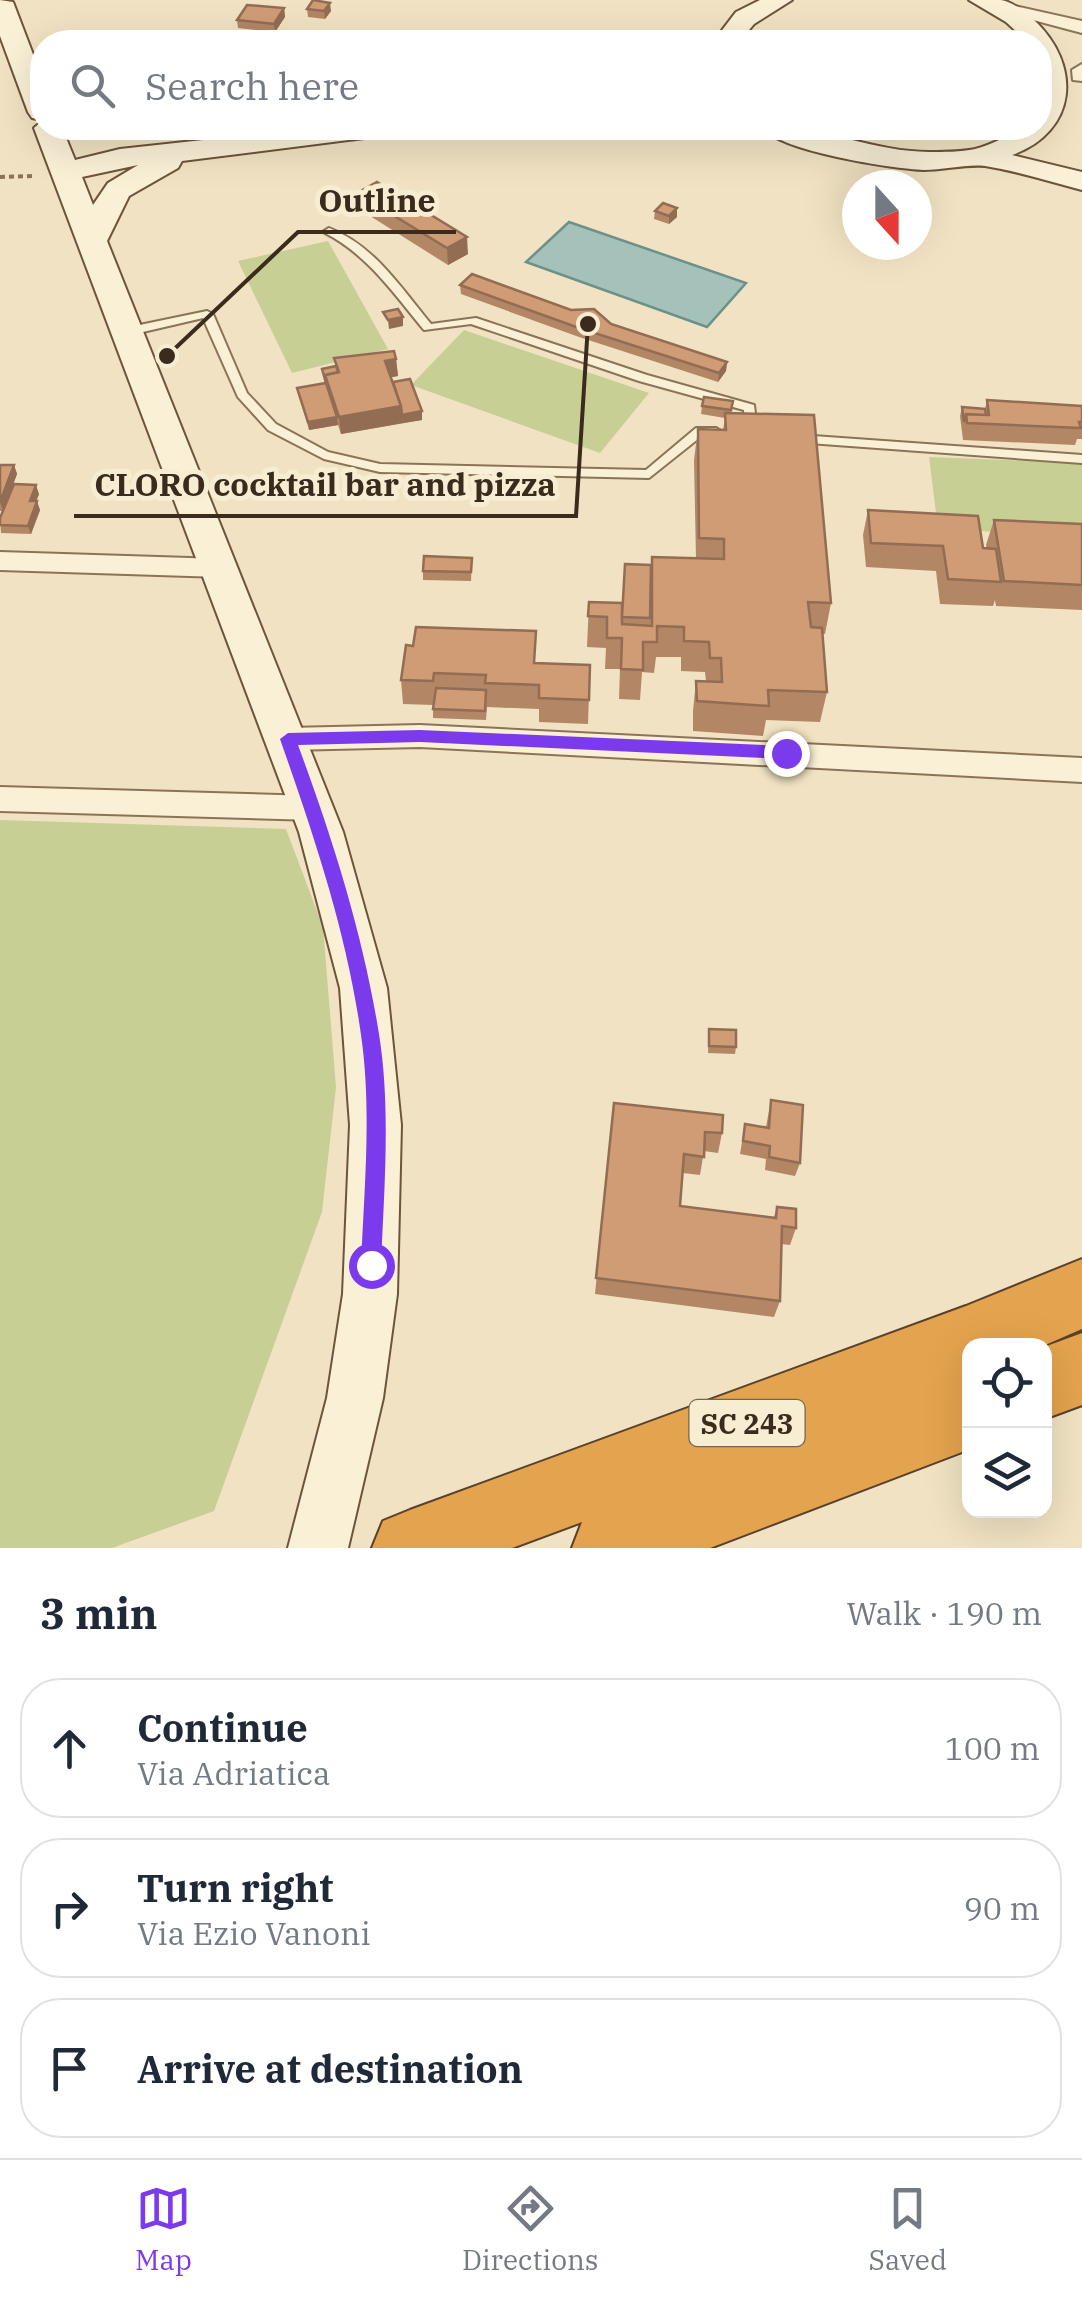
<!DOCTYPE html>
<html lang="en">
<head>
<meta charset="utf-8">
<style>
	:root { --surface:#fff; --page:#f2f2f3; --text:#1f2937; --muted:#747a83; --line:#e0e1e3; --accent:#7c3aed }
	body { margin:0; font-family:"IBM Plex Serif",serif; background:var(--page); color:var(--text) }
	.controls { position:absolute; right:30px; bottom:30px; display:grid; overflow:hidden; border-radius:20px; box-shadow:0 10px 40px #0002 }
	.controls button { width:90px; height:90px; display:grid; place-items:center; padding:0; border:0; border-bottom:2px solid var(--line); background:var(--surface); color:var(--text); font:50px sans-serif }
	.compass { position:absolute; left:842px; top:170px; width:90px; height:90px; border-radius:50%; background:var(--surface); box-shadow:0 10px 40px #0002; rotate:159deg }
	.stop { position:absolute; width:30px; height:30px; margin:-22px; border:8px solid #7c3aed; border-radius:50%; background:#fff }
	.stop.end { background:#7c3aed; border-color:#fff; box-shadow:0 2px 10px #0008 }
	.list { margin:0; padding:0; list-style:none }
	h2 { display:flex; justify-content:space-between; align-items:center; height:130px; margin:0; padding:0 40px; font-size:42px }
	h2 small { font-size:32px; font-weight:400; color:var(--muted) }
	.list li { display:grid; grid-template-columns:65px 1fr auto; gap:30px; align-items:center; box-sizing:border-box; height:140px; margin:0 20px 20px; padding:0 20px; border:2px solid var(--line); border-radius:40px }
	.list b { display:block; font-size:38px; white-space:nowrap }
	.list p { margin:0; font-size:32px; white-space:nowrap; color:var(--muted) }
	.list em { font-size:32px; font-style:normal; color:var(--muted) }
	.icon { flex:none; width:55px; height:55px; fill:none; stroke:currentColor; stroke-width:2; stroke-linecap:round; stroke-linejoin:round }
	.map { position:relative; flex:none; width:1082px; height:1548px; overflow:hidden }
	.search { position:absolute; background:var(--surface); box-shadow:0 10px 40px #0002; left:30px; right:30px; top:30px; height:110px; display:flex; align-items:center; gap:25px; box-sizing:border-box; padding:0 35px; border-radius:40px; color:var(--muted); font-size:38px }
	.sheet { height:610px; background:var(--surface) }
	nav { display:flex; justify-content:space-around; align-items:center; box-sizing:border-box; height:140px; border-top:2px solid var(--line); background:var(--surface); font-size:28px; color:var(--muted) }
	nav a { display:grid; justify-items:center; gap:5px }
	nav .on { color:var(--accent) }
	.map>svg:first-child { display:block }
	.green { fill:#c8cf95 }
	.water { fill:#a5c2ba; stroke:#6b9188; stroke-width:2.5 }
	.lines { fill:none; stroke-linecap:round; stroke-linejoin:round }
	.lane-casing { stroke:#8b7358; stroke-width:4 }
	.street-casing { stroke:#8b7358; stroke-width:4 }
	.secondary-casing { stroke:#6d543b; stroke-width:4 }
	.highway-casing { stroke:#58412d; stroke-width:4 }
	.path { stroke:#8b7358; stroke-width:4; stroke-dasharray:5 4; stroke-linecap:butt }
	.lane { fill:#faf0d6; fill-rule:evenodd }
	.street { fill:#faf0d6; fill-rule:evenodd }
	.secondary { fill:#faf0d6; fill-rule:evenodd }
	.highway { fill:#e4a34e; fill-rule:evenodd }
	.wall { fill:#b38665 }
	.shaded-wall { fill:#926d53 }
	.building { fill:#d09c76; stroke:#926d53; stroke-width:2.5 }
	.route { fill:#7c3aed }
	.labels { text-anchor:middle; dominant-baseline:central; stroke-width:10; stroke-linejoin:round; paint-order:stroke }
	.shield { fill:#f7edd2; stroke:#736553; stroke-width:2.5 }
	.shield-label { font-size:28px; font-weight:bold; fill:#3a2b1d }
	.leader { fill:none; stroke:#3a2b1d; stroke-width:4 }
	.callout-dot { fill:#3a2b1d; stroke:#f7edd2; stroke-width:4 }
	.callout-label { font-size:32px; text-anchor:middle; font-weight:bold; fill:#3a2b1d; stroke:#f7edd2; stroke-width:10; stroke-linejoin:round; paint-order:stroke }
</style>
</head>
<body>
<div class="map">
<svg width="1082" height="1548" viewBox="0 0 1082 1548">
	<rect width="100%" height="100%" fill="#f0e2c2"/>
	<g class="green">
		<path d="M328 241 388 349 292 373 238 261Z"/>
		<path d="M464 330 649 393 600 453 411 385Z"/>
		<path d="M929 457 1082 463V536L938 529Z"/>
		<path d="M0 820 286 829 323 927 336 1087 322 1212 214 1511 112 1548H0Z"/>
	</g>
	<path class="water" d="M569 222 746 283 707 327 526 262Z"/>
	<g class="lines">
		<g class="lane-casing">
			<g id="lane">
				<path d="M329 228C374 245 401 288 431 324L476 318 647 375 754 405 757 431 751 435 745 431 744 410 639 381 471 324 424 330C394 294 368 255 325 233L324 231Z"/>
				<path d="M207 311 213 314 247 393 276 424 328 452 380 464 646 470 696 428H716L722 432 716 436 703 435 649 478 380 472 324 459 268 430 238 397 203 318 130 335 124 331 130 327Z"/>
				<path d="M799 435 1082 455V463L795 442 793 439Z"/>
			</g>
		</g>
		<g class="street-casing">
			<g id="street">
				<path d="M988 0 1082 21V33L988 8Z"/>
				<path d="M1082 64V81L1073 80 1072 70Z"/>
				<path d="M0 552 221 559 230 561 234 568 230 575 221 577 0 570Z"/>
				<path d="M420 725 1082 758V782L420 747 288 750 278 747 273 739 278 731 288 728Z"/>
				<path d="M0 787 313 796 324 799 328 808 324 817 313 820 0 811Z"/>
			</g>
		</g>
		<g class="secondary-casing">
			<g id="secondary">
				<path d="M0 0 13 2 42 78V120L32 118 28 112 0 36Z"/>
				<path d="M760 0H792L754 24 739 42H713L736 12Z"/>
				<path d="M969 0C979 0 991 0 1001 0 1013 2 1025 12 1034 20 1082 65 1078 131 1012 155L1082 172V190C1050 182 1017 171 985 166 966 164 944 170 924 170 893 169 780 151 763 128 819 124 872 152 929 152 944 152 961 152 975 149 1000 143 1014 128 1040 128L1043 83 1040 42H1028L1006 22Z"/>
				<path d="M42 121V128H62L75 160 120 149 314 128H386L382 134 372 137 182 161 178 168 129 196 107 241 343 832 387 988 401 1125 397 1294 383 1398 348 1548H288L327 1398 343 1294 350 1125 340 988 299 832 34 128ZM138 165 108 183 93 205 82 177Z"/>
			</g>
		</g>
		<g class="highway-casing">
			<g id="highway">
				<path d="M1082 1259V1329L1043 1346H970V1449L710 1548H572L582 1522 512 1548H372L383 1521 410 1510 966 1306Z"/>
				<path d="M1082 1333V1405L1044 1419V1347Z"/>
			</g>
		</g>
		<path class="path" d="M0 177 34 176"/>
		<use href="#lane" class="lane"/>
		<use href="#street" class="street"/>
		<use href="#secondary" class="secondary"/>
		<use href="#highway" class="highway"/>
	</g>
	<g class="wall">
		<path d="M284 8 285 17 275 32 238 28 237 20Z"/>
		<path d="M307 9 331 11 325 19 308 17Z"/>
		<path d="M357 193 468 254 448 265 359 209Z"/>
		<path d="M677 208V217L669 224 654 219 655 211Z"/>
		<path d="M460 285 611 324 727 362 726 371 718 382 579 337 461 294Z"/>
		<path d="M334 358 396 359 398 376 391 377 393 382 422 420 341 434 338 425 309 430 297 388 325 383 322 369 336 366Z"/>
		<path d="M987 400 1082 406V439H1077L1075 445 963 440 960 416 962 407 985 409Z"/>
		<path d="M733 401 731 413 831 603 825 634H822L827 692 820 722 766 720 763 736 693 731V711L696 681H706L705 672 681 671V657H656L654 673 642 672 640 700 619 699 620 669H605L606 648 587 647 589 602 622 603 651 565 696 558 694 460 698 429 723 430 725 418 701 414 702 406Z"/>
		<path d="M0 465H14L17 474 5 506 39 494 36 501 40 510 31 534 1 533 0 518 3 511H0Z"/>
		<path d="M868 510 983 548 987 549 986 545 994 520 1082 524V610L996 606 995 600 993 606 940 604 936 571 866 567 863 535Z"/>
		<path d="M472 558 471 581 423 580V571Z"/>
		<path d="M413 646 536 663 590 665 588 724 539 722V709L487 707 486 720 433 718V705L403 704 401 680Z"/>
		<path d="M709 1029 736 1047 735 1054 708 1053Z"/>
		<path d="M771 1100 800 1163 795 1176 765 1170 766 1159 740 1154 745 1124 766 1127Z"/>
		<path d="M614 1103 722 1133 718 1153 704 1151 700 1175 683 1173 680 1206 774 1217 777 1207 796 1228 790 1245 781 1244 780 1301 774 1317 595 1294Z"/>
	</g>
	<g class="shaded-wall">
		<path d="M330 3 331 11 325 19 324 11Z"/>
		<path d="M284 8 285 17 275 32 274 24Z"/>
		<path d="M677 208V217L669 224V216Z"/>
		<path d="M467 237 468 254 448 265 447 248Z"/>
		<path d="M403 317V326L389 329 388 320Z"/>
		<path d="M396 359 398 376 387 378 385 361Z"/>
		<path d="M727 362 726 371 718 382 719 373Z"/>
		<path d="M401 406 403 423 341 434 339 417Z"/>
		<path d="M422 411V420L403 423 402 415Z"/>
		<path d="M337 417 338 425 309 430 308 422Z"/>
		<path d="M14 465 17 474 3 511 0 502Z"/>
		<path d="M36 485 39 494 33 510 30 501Z"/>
		<path d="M37 501 40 510 31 534 28 526Z"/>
	</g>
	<g class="building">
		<path d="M313 0 330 3 324 11 307 9Z"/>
		<path d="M247 5 284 8 274 24 237 20Z"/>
		<path d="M250 37 263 39 261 42H246Z"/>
		<path d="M377 182 467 237 447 248 357 193Z"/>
		<path d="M663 203 677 208 669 216 655 211Z"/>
		<path d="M472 274 571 310 594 309 611 324 727 362 719 373 579 328 460 285Z"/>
		<path d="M398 309 403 317 388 320 383 312Z"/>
		<path d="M394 351 396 359 385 361 401 406 339 417 325 375 339 372 334 358Z"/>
		<path d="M336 366 338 372 325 375 326 383 322 369Z"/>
		<path d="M410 379 422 411 402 415 401 406 393 382Z"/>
		<path d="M326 383 337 417 308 422 297 388Z"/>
		<path d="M704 397 733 401 731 410 702 406Z"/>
		<path d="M987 400 1082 406V422H1079L1081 428 967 423 966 414 989 415Z"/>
		<path d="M962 407 985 409 986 415 966 414 964 422Z"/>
		<path d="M725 413 814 415 831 603 808 602 811 627 822 628 827 692 768 690 769 706 697 701 696 681 722 682 721 658H710L709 642 684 641V627L657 626V642H643V670L621 669 622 638H607V617L588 616 589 602 622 603V624L652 626V557L724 559V539L699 538 698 429 726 430Z"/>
		<path d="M0 465H14L0 502Z"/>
		<path d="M14 484 36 485 30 501H37L28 526 0 525V518Z"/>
		<path d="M868 510 978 516 983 548 996 549 1001 582 948 579 943 546 871 543Z"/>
		<path d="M994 520 1082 524V585L1004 581Z"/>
		<path d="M424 556 472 558 471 572 423 571Z"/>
		<path d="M625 564 651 565 650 618 622 617Z"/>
		<path d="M416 627 536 631 534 663 590 665 589 700 539 698V685L485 683 486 675 434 673 433 681 401 680 406 645 413 646Z"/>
		<path d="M436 688 486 690 485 711 433 709Z"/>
		<path d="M709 1029 736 1030V1047L709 1046Z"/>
		<path d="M771 1100 803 1105 800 1163 769 1157 770 1146 743 1141 745 1124 769 1128Z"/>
		<path d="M614 1103 723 1115 722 1133 705 1132 704 1157 684 1154 680 1206 776 1218 777 1207 796 1209V1228L782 1226 780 1301 596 1278Z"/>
	</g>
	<path class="route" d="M420 730 786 746 795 753 786 759 420 742 298 745C333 840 363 934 379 1034 391 1109 384 1190 381 1265L371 1275 361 1265C364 1190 372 1110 361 1035 347 933 314 836 280 739L288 733Z"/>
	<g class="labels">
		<rect class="shield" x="689.5" y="1400" width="115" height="46" rx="8"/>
		<g class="shield-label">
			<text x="747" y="1423">SC 243</text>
		</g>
	</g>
	<path class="leader" d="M167 356L298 232H456M588 324L576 516H74"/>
	<g class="callout-dot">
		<circle cx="167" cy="356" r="10"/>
		<circle cx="588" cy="324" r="10"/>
	</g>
	<g class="callout-label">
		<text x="377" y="212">Outline</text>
		<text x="325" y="496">CLORO cocktail bar and pizza</text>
	</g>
</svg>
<div class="controls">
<button><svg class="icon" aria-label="locate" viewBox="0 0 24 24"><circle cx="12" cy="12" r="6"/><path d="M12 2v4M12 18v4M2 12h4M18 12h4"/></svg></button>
<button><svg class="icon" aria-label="layers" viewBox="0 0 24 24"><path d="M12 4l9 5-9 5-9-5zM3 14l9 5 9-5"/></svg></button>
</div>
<svg class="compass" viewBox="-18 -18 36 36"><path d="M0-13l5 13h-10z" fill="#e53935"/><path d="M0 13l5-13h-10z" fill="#747a83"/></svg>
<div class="stop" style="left:371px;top:1265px"></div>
<div class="stop end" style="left:786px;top:753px"></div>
<div class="search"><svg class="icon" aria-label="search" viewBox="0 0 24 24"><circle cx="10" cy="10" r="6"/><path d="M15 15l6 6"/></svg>Search here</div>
</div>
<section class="sheet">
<h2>3 min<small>Walk · 190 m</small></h2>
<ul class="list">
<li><svg class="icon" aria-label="ahead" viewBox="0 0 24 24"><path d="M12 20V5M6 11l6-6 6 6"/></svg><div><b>Continue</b><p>Via Adriatica</p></div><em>100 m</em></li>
<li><svg class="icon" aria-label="right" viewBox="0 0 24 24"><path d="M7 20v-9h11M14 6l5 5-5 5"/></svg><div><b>Turn right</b><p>Via Ezio Vanoni</p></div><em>90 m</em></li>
<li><svg class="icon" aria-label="arrive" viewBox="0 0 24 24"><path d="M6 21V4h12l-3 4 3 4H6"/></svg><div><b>Arrive at destination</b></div></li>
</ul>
</section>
<nav>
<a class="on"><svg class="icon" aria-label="map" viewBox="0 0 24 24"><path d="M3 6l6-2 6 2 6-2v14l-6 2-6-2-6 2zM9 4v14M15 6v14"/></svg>Map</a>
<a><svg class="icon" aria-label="directions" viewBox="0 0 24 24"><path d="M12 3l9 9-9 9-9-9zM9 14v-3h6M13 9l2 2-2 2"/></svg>Directions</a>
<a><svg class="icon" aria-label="saved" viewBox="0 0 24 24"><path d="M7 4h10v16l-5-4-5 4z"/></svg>Saved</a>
</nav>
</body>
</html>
